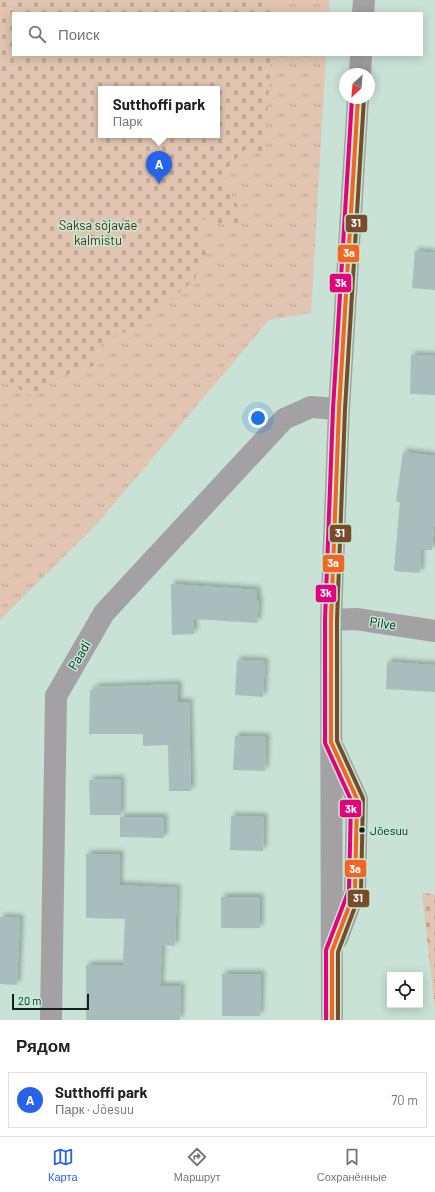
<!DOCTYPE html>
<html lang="ru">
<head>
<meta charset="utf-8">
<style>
	:root { --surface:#fff; --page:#f2f2f2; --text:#202124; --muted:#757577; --line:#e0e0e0; --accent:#2563eb }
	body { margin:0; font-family:Barlow,sans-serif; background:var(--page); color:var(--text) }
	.controls { position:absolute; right:12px; bottom:12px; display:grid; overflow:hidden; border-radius:0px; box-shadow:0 2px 10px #0003 }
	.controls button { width:36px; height:36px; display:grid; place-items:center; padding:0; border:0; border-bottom:1px solid var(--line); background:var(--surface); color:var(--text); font:20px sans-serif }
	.compass { position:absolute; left:339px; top:68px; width:36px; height:36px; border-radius:50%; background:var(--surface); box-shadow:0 2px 10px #0003; rotate:206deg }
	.scale { position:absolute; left:12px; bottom:10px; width:77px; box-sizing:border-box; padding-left:4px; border:2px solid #102219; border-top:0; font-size:11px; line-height:14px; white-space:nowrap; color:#102219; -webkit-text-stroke:3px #beedd4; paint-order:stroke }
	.you { position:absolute; left:258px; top:418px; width:14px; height:14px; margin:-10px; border:3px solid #fff; border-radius:50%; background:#1a73e8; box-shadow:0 0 0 6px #1a73e833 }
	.badge { display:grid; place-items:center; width:26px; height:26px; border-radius:50%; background:var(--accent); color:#fff; font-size:13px; font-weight:700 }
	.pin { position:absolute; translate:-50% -33px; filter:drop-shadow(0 1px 2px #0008) }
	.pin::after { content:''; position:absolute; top:21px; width:14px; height:12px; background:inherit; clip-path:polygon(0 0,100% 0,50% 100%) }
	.popup { position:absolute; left:98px; top:86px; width:122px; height:52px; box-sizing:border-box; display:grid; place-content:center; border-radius:0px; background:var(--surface); filter:drop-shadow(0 1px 3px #0005); font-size:13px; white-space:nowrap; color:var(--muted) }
	.popup b { font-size:15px; color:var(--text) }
	.popup::after { content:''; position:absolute; left:50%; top:100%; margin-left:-8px; border:8px solid transparent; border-top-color:var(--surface) }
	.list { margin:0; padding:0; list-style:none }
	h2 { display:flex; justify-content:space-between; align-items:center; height:52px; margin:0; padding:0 16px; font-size:17px }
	h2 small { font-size:13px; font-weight:400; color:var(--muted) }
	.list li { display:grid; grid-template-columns:26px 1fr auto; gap:12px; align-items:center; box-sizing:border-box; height:56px; margin:0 8px 8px; padding:0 8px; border:1px solid var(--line); border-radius:0px }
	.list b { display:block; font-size:15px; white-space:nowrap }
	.list p { margin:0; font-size:13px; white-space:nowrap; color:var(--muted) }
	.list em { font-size:13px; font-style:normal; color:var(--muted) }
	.icon { flex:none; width:22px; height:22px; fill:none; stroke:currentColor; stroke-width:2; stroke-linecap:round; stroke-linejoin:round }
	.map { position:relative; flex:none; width:435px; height:1020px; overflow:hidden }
	.search { position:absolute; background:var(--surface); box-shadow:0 2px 10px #0003; left:12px; right:12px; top:12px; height:44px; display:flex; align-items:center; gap:10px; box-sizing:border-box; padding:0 14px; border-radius:0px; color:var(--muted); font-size:15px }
	.sheet { height:116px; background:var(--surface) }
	nav { display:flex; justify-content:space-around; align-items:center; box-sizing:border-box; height:56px; border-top:1px solid var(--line); background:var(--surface); font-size:11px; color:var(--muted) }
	nav a { display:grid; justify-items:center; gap:2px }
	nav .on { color:var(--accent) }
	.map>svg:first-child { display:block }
	.grass { fill:url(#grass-tufts); fill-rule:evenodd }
	.cemetery { fill:url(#cemetery-stones); fill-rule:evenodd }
	.building { fill:#a9bebc; filter:url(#shadow) }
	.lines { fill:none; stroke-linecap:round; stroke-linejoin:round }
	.minor { stroke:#a4a1a4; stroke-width:22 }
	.bus-1-casing { stroke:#beedd4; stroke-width:7 }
	.bus-2-casing { stroke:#beedd4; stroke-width:7 }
	.bus-3-casing { stroke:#beedd4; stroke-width:7 }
	.bus-1 { stroke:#f26522; stroke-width:4 }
	.bus-2 { stroke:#7a4b2a; stroke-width:4 }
	.bus-3 { stroke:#e5007d; stroke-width:4 }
	.bus-dot { fill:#102219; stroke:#beedd4; stroke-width:1.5 }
	.labels { text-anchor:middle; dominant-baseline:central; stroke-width:3; stroke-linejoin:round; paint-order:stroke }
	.bus-label { font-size:12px; fill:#102219; stroke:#beedd4; text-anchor:start }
	.park-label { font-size:13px; fill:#60260e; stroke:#beedd4 }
	.street-label { font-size:13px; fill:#102219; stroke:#beedd4 }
	.line-badge { stroke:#beedd4; stroke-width:1.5 }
	.badge-label { font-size:11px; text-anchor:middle; font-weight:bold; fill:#fff }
</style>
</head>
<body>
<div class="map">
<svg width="435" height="1020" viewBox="0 0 435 1020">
	<defs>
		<pattern id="grass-tufts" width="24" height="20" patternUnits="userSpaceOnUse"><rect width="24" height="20" fill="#e1c5b1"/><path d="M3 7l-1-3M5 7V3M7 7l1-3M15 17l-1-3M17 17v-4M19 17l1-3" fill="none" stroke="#c0a998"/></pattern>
		<pattern id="cemetery-stones" width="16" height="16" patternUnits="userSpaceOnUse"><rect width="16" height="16" fill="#e1c5b1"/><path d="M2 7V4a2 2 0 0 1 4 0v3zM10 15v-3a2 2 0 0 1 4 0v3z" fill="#c0a998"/></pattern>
		<filter id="shadow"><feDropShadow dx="3.5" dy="-3.5" stdDeviation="2" flood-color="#0004"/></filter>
	</defs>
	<rect width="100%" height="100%" fill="#c8e2d5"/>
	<path class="grass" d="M0 0H329V13H13V55H326L311 313 269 320 97 524 0 620ZM101 89H217V135H101Z"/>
	<g class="cemetery">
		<path d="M0 0H274L273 13H13V55H271L265 153 244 150 221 175 247 223 223 224 198 218 206 254 194 280 137 328 103 339 94 366 58 377 32 398 0 375ZM101 89H217V135H101Z"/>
		<path d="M422 893 435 894V1010Z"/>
	</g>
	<g class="building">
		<path d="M415 251 435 253V290L412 288Z"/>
		<path d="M411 355 435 356V395L410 394Z"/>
		<path d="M403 452 435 456V527H434L432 550H421L420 573 394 571 400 502H396Z"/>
		<path d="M171 584 257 590V600H259L257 623 194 619V634L172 635Z"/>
		<path d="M237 660 265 661 263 697 235 695Z"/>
		<path d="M387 662 435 665V692L386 689Z"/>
		<path d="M178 684V702H189L191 791H169L168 745 143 746V734H89L90 690H94V687Z"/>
		<path d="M235 736 266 737 265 771 233 770Z"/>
		<path d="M121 779V815H90L89 780Z"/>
		<path d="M231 816 264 817 263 851 230 850Z"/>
		<path d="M120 817H164V838L120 837Z"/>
		<path d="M86 854H120L119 885 177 888 175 946 162 945 160 986H181L180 1020H86V965H123L125 919 86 918Z"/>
		<rect x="221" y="897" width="39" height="31"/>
		<path d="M0 917 20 918 17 985 0 984Z"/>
		<path d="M222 974H261L260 1016H222Z"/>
	</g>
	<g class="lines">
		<g class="minor">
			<path d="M363 13 364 0"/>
			<path d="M360 74 361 55"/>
			<path d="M331 620 356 619 435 631"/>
			<path d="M334 749 357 799 355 891 337 939"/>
			<path d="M51 1020 56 696 104 613 284 419 311 407 339 409"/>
			<path d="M332 1020 331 620 339 409 358 98"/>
		</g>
		<g class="bus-1-casing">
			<path id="bus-1" d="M332 1020V951L355 891 357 799 331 742V620L339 409 358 98"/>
		</g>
		<g class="bus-2-casing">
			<path id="bus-2" d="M338 1020V952L361 891 363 798 337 741V620L345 409 364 98"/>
		</g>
		<g class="bus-3-casing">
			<path id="bus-3" d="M326 1020V950L349 890 351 800 325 743V620L333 409 352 98"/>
		</g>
		<use href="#bus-1" class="bus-1"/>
		<use href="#bus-2" class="bus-2"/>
		<use href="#bus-3" class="bus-3"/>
	</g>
	<circle class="bus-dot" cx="362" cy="830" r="3.5"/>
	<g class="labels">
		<g class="bus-label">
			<text x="370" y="830">Jõesuu</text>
		</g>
		<g class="park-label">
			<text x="98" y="225">Saksa sõjaväe<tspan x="98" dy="15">kalmistu</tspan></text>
		</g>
		<g class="street-label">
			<text transform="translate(383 623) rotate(8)">Pilve</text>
			<text transform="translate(79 655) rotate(-60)">Paadi</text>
		</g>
	</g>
	<g class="line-badge">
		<rect x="345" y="214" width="23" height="19" rx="4" fill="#7a4b2a"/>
		<rect x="337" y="244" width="23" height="19" rx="4" fill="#f26522"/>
		<rect x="329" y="273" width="23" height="20" rx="4" fill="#e5007d"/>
		<rect x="329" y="524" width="23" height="19" rx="4" fill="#7a4b2a"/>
		<rect x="322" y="554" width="23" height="19" rx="4" fill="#f26522"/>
		<rect x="315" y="584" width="22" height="19" rx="4" fill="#e5007d"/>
		<rect x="339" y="799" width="23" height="19" rx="4" fill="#e5007d"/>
		<rect x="344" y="859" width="23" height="19" rx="4" fill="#f26522"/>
		<rect x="347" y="889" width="23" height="19" rx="4" fill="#7a4b2a"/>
	</g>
	<g class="badge-label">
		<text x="356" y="227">31</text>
		<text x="349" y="257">3a</text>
		<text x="341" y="287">3k</text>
		<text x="340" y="537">31</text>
		<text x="333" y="567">3a</text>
		<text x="326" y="597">3k</text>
		<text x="351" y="813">3k</text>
		<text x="355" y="873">3a</text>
		<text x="358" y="902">31</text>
	</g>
</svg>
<div class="controls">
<button><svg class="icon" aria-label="locate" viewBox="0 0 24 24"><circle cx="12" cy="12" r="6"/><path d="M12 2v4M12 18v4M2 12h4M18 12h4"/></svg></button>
</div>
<svg class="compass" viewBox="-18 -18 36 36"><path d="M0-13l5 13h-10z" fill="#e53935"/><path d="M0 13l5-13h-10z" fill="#757577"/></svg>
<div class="scale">20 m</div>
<div class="you"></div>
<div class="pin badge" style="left:159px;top:184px">A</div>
<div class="popup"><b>Sutthoffi park</b>Парк</div>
<div class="search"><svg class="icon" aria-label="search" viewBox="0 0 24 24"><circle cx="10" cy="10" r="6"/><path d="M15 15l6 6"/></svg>Поиск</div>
</div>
<section class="sheet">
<h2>Рядом<small></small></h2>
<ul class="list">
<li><span class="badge">A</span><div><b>Sutthoffi park</b><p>Парк · Jõesuu</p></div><em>70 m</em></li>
</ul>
</section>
<nav>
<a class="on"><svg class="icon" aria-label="map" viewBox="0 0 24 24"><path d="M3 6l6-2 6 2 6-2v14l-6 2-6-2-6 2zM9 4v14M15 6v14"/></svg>Карта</a>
<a><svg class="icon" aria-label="directions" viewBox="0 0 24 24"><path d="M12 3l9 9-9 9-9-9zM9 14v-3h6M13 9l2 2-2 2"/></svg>Маршрут</a>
<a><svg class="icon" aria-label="saved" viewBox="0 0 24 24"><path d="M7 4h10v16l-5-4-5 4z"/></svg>Сохранённые</a>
</nav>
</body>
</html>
